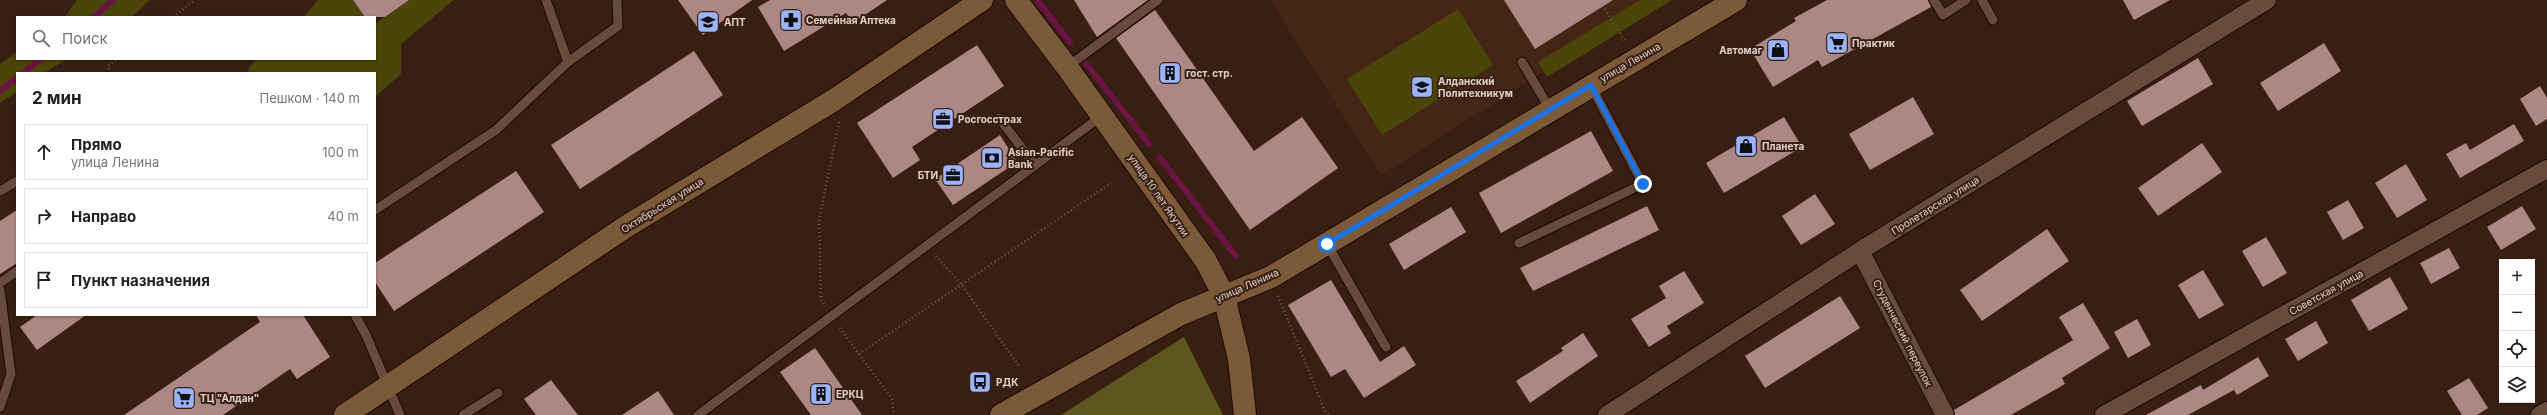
<!DOCTYPE html>
<html lang="ru">
<head>
<meta charset="utf-8">
<style>
	:root { --surface:#fff; --page:#f2f2f2; --text:#202124; --muted:#757577; --line:#e0e0e0 }
	body { margin:0; font-family:Inter,sans-serif; background:var(--page); color:var(--text) }
	.controls { position:absolute; right:12px; bottom:12px; display:grid; overflow:hidden; border-radius:0px; box-shadow:0 1px 3px #0004 }
	.controls button { width:36px; height:36px; display:grid; place-items:center; padding:0; border:0; border-bottom:1px solid var(--line); background:var(--surface); color:var(--text); font:20px sans-serif }
	.stop { position:absolute; width:12px; height:12px; margin:-9px; border:3px solid #1a73e8; border-radius:50%; background:#fff }
	.stop.end { background:#1a73e8; border-color:#fff; box-shadow:0 1px 4px #0008 }
	.list { margin:0; padding:0; list-style:none }
	h2 { display:flex; justify-content:space-between; align-items:center; height:52px; margin:0; padding:0 16px; font-size:17px }
	h2 small { font-size:13px; font-weight:400; color:var(--muted) }
	.list li { display:grid; grid-template-columns:26px 1fr auto; gap:12px; align-items:center; box-sizing:border-box; height:56px; margin:0 8px 8px; padding:0 8px; border:1px solid var(--line); border-radius:0px }
	.list b { display:block; font-size:15px; white-space:nowrap }
	.list p { margin:0; font-size:13px; white-space:nowrap; color:var(--muted) }
	.list em { font-size:13px; font-style:normal; color:var(--muted) }
	.icon { flex:none; width:22px; height:22px; fill:none; stroke:currentColor; stroke-width:2; stroke-linecap:round; stroke-linejoin:round }
	.map { position:relative; flex:none; width:2547px; height:415px; overflow:hidden }
	.search { position:absolute; background:var(--surface); box-shadow:0 1px 3px #0004; left:16px; top:16px; width:360px; height:44px; display:flex; align-items:center; gap:10px; box-sizing:border-box; padding:0 14px; border-radius:0px; color:var(--muted); font-size:15px }
	.panel { position:absolute; background:var(--surface); box-shadow:0 1px 3px #0004; left:16px; top:72px; width:360px; height:244px; border-radius:0px }
	.map>svg:first-child { display:block }
	.built { fill:#442616 }
	.green { fill:#4a4508 }
	.forest { fill:#5c571f }
	.lines { fill:none; stroke-linecap:round; stroke-linejoin:round }
	.stream { stroke:#691442; stroke-width:6 }
	.building { fill:#ab8786 }
	.lane-casing { stroke:#1e0800; stroke-width:11 }
	.street-casing { stroke:#1e0800; stroke-width:20 }
	.secondary-casing { stroke:#1e0800; stroke-width:24 }
	.path { stroke:#6e584c; stroke-width:2.5; stroke-dasharray:1 3; stroke-linecap:butt }
	.lane { stroke:#674c3d; stroke-width:9 }
	.street { stroke:#674c3d; stroke-width:18 }
	.secondary { stroke:#7a5a39; stroke-width:22 }
	.route { stroke:#1a73e8; stroke-width:5 }
	.labels { text-anchor:middle; dominant-baseline:central; stroke-width:4; stroke-linejoin:round; paint-order:stroke }
	.poi-label { font-size:10px; font-weight:bold; fill:#e2d1c9; stroke:#381f12; text-anchor:start }
	.street-label { font-size:10px; fill:#e2d1c9; stroke:#381f12 }
</style>
</head>
<body>
<div class="map">
<svg width="2547" height="415" viewBox="0 0 2547 415">
	<rect width="100%" height="100%" fill="#381f12"/>
	<path class="built" d="M1270 0H1657L1381 175Z"/>
	<g class="green">
		<path d="M77 0H150L132 17H65Z"/>
		<path d="M318 0H353L365 17H304Z"/>
		<path d="M409 0H454L401 44V74L375 97V73H248L250 66 258 59H375V24Z"/>
		<path d="M1640 0H1672L1547 77 1538 62Z"/>
		<path d="M1458 9 1493 65 1382 135 1347 79Z"/>
		<path d="M17 52V59H67L44 73H17V92L0 103V64Z"/>
	</g>
	<path class="forest" d="M1184 337 1223 415H1061Z"/>
	<g class="lines">
		<g class="stream">
			<path d="M1037 0 1070 42"/>
			<path d="M94 17 113 0"/>
			<path d="M1081 57 1149 144"/>
			<path d="M23 73 41 59"/>
			<path d="M0 91 17 78"/>
			<path d="M1160 158 1236 256"/>
		</g>
	</g>
	<g class="building">
		<path d="M353 0H409L385 17H365Z"/>
		<path d="M678 0H752L703 35Z"/>
		<path d="M770 0H887L853 23 846 13 784 51 758 7Z"/>
		<path d="M1074 0H1148L1097 37Z"/>
		<path d="M1504 0H1613L1535 49Z"/>
		<path d="M1827 0H1928L1931 7 1822 67 1818 60 1773 87 1750 49 1796 21 1794 18Z"/>
		<path d="M2123 0H2170L2134 20Z"/>
		<path d="M1155 10 1254 151 1302 117 1338 168 1250 230 1116 38Z"/>
		<path d="M2324 43 2341 71 2278 111 2260 83Z"/>
		<path d="M977 45 1004 86 912 147 920 160 893 178 857 123Z"/>
		<path d="M694 51 723 95 580 189 551 145Z"/>
		<path d="M2198 58 2213 84 2142 126 2127 101Z"/>
		<path d="M2540 86 2547 98V119L2536 126 2520 99Z"/>
		<path d="M1913 97 1934 134 1870 170 1849 134Z"/>
		<path d="M1784 117 1802 147 1724 193 1706 163Z"/>
		<path d="M2514 124 2524 141 2460 178 2446 154 2466 143 2470 150Z"/>
		<path d="M1591 131 1613 171 1501 233 1479 193Z"/>
		<path d="M1000 135 1017 162 953 205 935 179Z"/>
		<path d="M2202 143 2222 172 2158 216 2138 188Z"/>
		<path d="M2406 164 2427 200 2397 218 2375 183Z"/>
		<path d="M516 171 544 212 394 311 375 282V263Z"/>
		<path d="M1815 194 1835 224 1801 245 1782 216Z"/>
		<path d="M2348 200 2364 228 2343 240 2327 212Z"/>
		<path d="M1647 206 1659 230 1533 291 1520 268Z"/>
		<path d="M2522 206 2536 229 2501 250 2487 227Z"/>
		<path d="M1451 207 1466 232 1404 270 1389 244Z"/>
		<path d="M17 210V263L0 274V221Z"/>
		<path d="M2047 229 2069 261 1982 321 1960 290Z"/>
		<path d="M2266 237 2287 273 2263 287 2242 251Z"/>
		<path d="M2449 248 2460 268 2431 284 2420 263Z"/>
		<path d="M2203 270 2224 305 2199 319 2178 285Z"/>
		<path d="M1684 271 1704 303 1667 326 1671 333 1649 347 1631 319 1666 298 1659 286Z"/>
		<path d="M2390 277 2408 309 2369 331 2351 300Z"/>
		<path d="M1331 280 1380 362 1404 346 1416 365 1364 398 1345 369 1331 377 1288 305Z"/>
		<path d="M1840 296 1860 328 1765 388 1745 356Z"/>
		<path d="M2083 303 2110 348 2062 378 2065 384 2011 415H1955L1954 410 2073 340 2059 317Z"/>
		<path d="M37 315H86L37 350 20 327Z"/>
		<path d="M256 315H303L330 357 297 379 290 369 223 415H124L260 322Z"/>
		<path d="M2137 319 2151 345 2128 358 2114 332Z"/>
		<path d="M2316 321 2328 343 2298 361 2285 339Z"/>
		<path d="M1583 333 1598 356 1530 403 1516 381 1563 351 1561 348Z"/>
		<path d="M815 348 862 415H811L780 372Z"/>
		<path d="M2258 357 2269 376 2237 395 2234 390 2188 415H2146L2201 385 2203 390Z"/>
		<path d="M2469 378 2488 408 2477 415H2462L2447 391Z"/>
		<path d="M551 380 578 415H536L524 399Z"/>
		<path d="M658 391 674 415H622Z"/>
	</g>
	<g class="lines">
		<g class="lane-casing">
			<g id="lane">
				<path d="M546 0 568 62"/>
				<path d="M1934 0 1943 15 1966 0"/>
				<path d="M1982 0 1993 20"/>
				<path d="M1522 62 1550 109"/>
				<path d="M1067 67 1158 0"/>
				<path d="M999 118 1035 165"/>
				<path d="M0 191 17 181"/>
				<path d="M375 210 496 130 568 62 618 26 617 0"/>
				<path d="M1519 243 1643 184 1591 86"/>
				<path d="M1327 244 1386 347"/>
				<path d="M0 283 17 271"/>
				<path d="M0 290 11 374 0 407"/>
				<path d="M355 315 366 335 400 415"/>
				<path d="M463 415 498 393"/>
				<path d="M698 415 1103 115"/>
			</g>
		</g>
		<g class="street-casing">
			<g id="street">
				<path d="M1860 251 1945 415"/>
				<path d="M1607 415 1860 251 2267 0"/>
				<path d="M2104 415 2547 169"/>
				<path d="M2540 415 2547 411"/>
			</g>
		</g>
		<g class="secondary-casing">
			<g id="secondary">
				<path d="M1016 0 1067 67 1206 261 1224 296 1239 359 1245 415"/>
				<path d="M345 415 627 226 834 100 982 0"/>
				<path d="M1001 415 1181 314 1271 277 1736 0"/>
			</g>
		</g>
		<g class="path">
			<path d="M1605 9 1625 41"/>
			<path d="M173 17 195 0"/>
			<path d="M110 73 108 66 117 59"/>
			<path d="M936 256 961 284 1019 366"/>
			<path d="M1278 296 1325 411 1329 415"/>
			<path d="M824 304 821 300 819 220 839 122"/>
			<path d="M840 328 892 399 894 415"/>
			<path d="M859 354 1111 183"/>
		</g>
		<use href="#lane" class="lane"/>
		<use href="#street" class="street"/>
		<use href="#secondary" class="secondary"/>
	</g>
	<g class="lines">
		<path class="route" d="M1327 244 1591 85 1643 184"/>
	</g>
	<defs>
		<g id="pharmacy-square" transform="scale(1.15)"><rect x="-9" y="-9" width="18" height="18" rx="4" fill="#9bb4fd" stroke="#381f12"/><path d="M-2-6h4v4h4v4h-4v4h-4v-4h-4v-4h4Z" fill="#111"/></g>
		<g id="university-square" transform="scale(1.15)"><rect x="-9" y="-9" width="18" height="18" rx="4" fill="#9bb4fd" stroke="#381f12"/><path d="M0-5L7-2L0 1L-7-2ZM-4 1L0 2.5L4 1V4Q0 6-4 4Z" fill="#111"/></g>
		<g id="supermarket-square" transform="scale(1.15)"><rect x="-9" y="-9" width="18" height="18" rx="4" fill="#9bb4fd" stroke="#381f12"/><path d="M-6-5.5h2.5l.6 2H6L4.5 2H-2.5L-4.4-4H-6ZM-1.5 3.2a1.3 1.3 0 1 0 .1 0ZM3 3.2a1.3 1.3 0 1 0 .1 0Z" fill="#111"/></g>
		<g id="shop-square" transform="scale(1.15)"><rect x="-9" y="-9" width="18" height="18" rx="4" fill="#9bb4fd" stroke="#381f12"/><path d="M-5-2.5h2.3a2.7 3.5 0 0 1 5.4 0H5L5.5 6h-11ZM-1.5-2.5h3a1.5 2.3 0 0 0-3 0Z" fill="#111"/></g>
		<g id="building-square" transform="scale(1.15)"><rect x="-9" y="-9" width="18" height="18" rx="4" fill="#9bb4fd" stroke="#381f12"/><path d="M-4-6H4V6H1V3H-1V6H-4ZM-2.5-4.3h1.7v1.8h-1.7ZM.8-4.3h1.7v1.8H.8ZM-2.5-1h1.7V.8h-1.7ZM.8-1h1.7V.8H.8Z" fill="#111"/></g>
		<g id="office-square" transform="scale(1.15)"><rect x="-9" y="-9" width="18" height="18" rx="4" fill="#9bb4fd" stroke="#381f12"/><path d="M-6-3h4V-5.5h4V-3h4V5H-6ZM-1-4.5V-3h2v-1.5ZM-6 0V1H6V0Z" fill="#111"/></g>
		<g id="bank-square" transform="scale(1.15)"><rect x="-9" y="-9" width="18" height="18" rx="4" fill="#9bb4fd" stroke="#381f12"/><path d="M-6-4H6V4H-6ZM0-2.3a2.3 2.3 0 1 0 0 4.6a2.3 2.3 0 1 0 0-4.6Z" fill="#111"/></g>
		<g id="bus-square" transform="scale(1.15)"><rect x="-9" y="-9" width="18" height="18" rx="4" fill="#9bb4fd" stroke="#381f12"/><path d="M-5-6H5V4H4V6H2V4H-2V6H-4V4H-5ZM-3.5-4V0h7V-4ZM-3.5 1.2v1.5H-2V1.2ZM2 1.2v1.5H3.5V1.2Z" fill="#111"/></g>
	</defs>
	<g fill-rule="evenodd">
		<use href="#pharmacy-square" x="791" y="20"/>
		<use href="#university-square" x="708" y="22"/>
		<use href="#supermarket-square" x="1837" y="43"/>
		<use href="#shop-square" x="1778" y="50"/>
		<use href="#building-square" x="1170" y="73"/>
		<use href="#university-square" x="1422" y="87"/>
		<use href="#office-square" x="943" y="119"/>
		<use href="#shop-square" x="1746" y="146"/>
		<use href="#bank-square" x="992" y="158"/>
		<use href="#office-square" x="953" y="175"/>
		<use href="#bus-square" x="980" y="382"/>
		<use href="#building-square" x="821" y="394"/>
		<use href="#supermarket-square" x="184" y="398"/>
	</g>
	<g class="labels">
		<g class="poi-label">
			<text x="806" y="20">Семейная Аптека</text>
			<text x="724" y="22">АПТ</text>
			<text x="1852" y="43">Практик</text>
			<text x="1762" y="50" text-anchor="end">Автомаг</text>
			<text x="1186" y="73">гост. стр.</text>
			<text x="1438" y="81">Алданский<tspan x="1438" dy="12">Политехникум</tspan></text>
			<text x="958" y="119">Росгосстрах</text>
			<text x="1762" y="146">Планета</text>
			<text x="1008" y="152">Asian-Pacific<tspan x="1008" dy="12">Bank</tspan></text>
			<text x="938" y="175" text-anchor="end">БТИ</text>
			<text x="996" y="382">РДК</text>
			<text x="836" y="394">ЕРКЦ</text>
			<text x="200" y="398">ТЦ "Алдан"</text>
		</g>
		<g class="street-label">
			<text transform="translate(1630 62) rotate(-30)">улица Ленина</text>
			<text transform="translate(1159 195) rotate(55)">улица 10 лет Якутии</text>
			<text transform="translate(662 205) rotate(-32)">Октябрьская улица</text>
			<text transform="translate(1935 205) rotate(-32)">Пролетарская улица</text>
			<text transform="translate(1247 285) rotate(-24)">улица Ленина</text>
			<text transform="translate(2326 292) rotate(-29)">Советская улица</text>
			<text transform="translate(1903 333) rotate(63)">Студенческий переулок</text>
		</g>
	</g>
</svg>
<div class="controls">
<button>+</button>
<button>−</button>
<button><svg class="icon" aria-label="locate" viewBox="0 0 24 24"><circle cx="12" cy="12" r="6"/><path d="M12 2v4M12 18v4M2 12h4M18 12h4"/></svg></button>
<button><svg class="icon" aria-label="layers" viewBox="0 0 24 24"><path d="M12 4l9 5-9 5-9-5zM3 14l9 5 9-5"/></svg></button>
</div>
<div class="stop" style="left:1327px;top:244px"></div>
<div class="stop end" style="left:1643px;top:184px"></div>
<div class="search"><svg class="icon" aria-label="search" viewBox="0 0 24 24"><circle cx="10" cy="10" r="6"/><path d="M15 15l6 6"/></svg>Поиск</div>
<section class="panel">
<h2>2 мин<small>Пешком · 140 m</small></h2>
<ul class="list">
<li><svg class="icon" aria-label="ahead" viewBox="0 0 24 24"><path d="M12 20V5M6 11l6-6 6 6"/></svg><div><b>Прямо</b><p>улица Ленина</p></div><em>100 m</em></li>
<li><svg class="icon" aria-label="right" viewBox="0 0 24 24"><path d="M7 20v-9h11M14 6l5 5-5 5"/></svg><div><b>Направо</b></div><em>40 m</em></li>
<li><svg class="icon" aria-label="arrive" viewBox="0 0 24 24"><path d="M6 21V4h12l-3 4 3 4H6"/></svg><div><b>Пункт назначения</b></div></li>
</ul>
</section>
</div>
</body>
</html>
